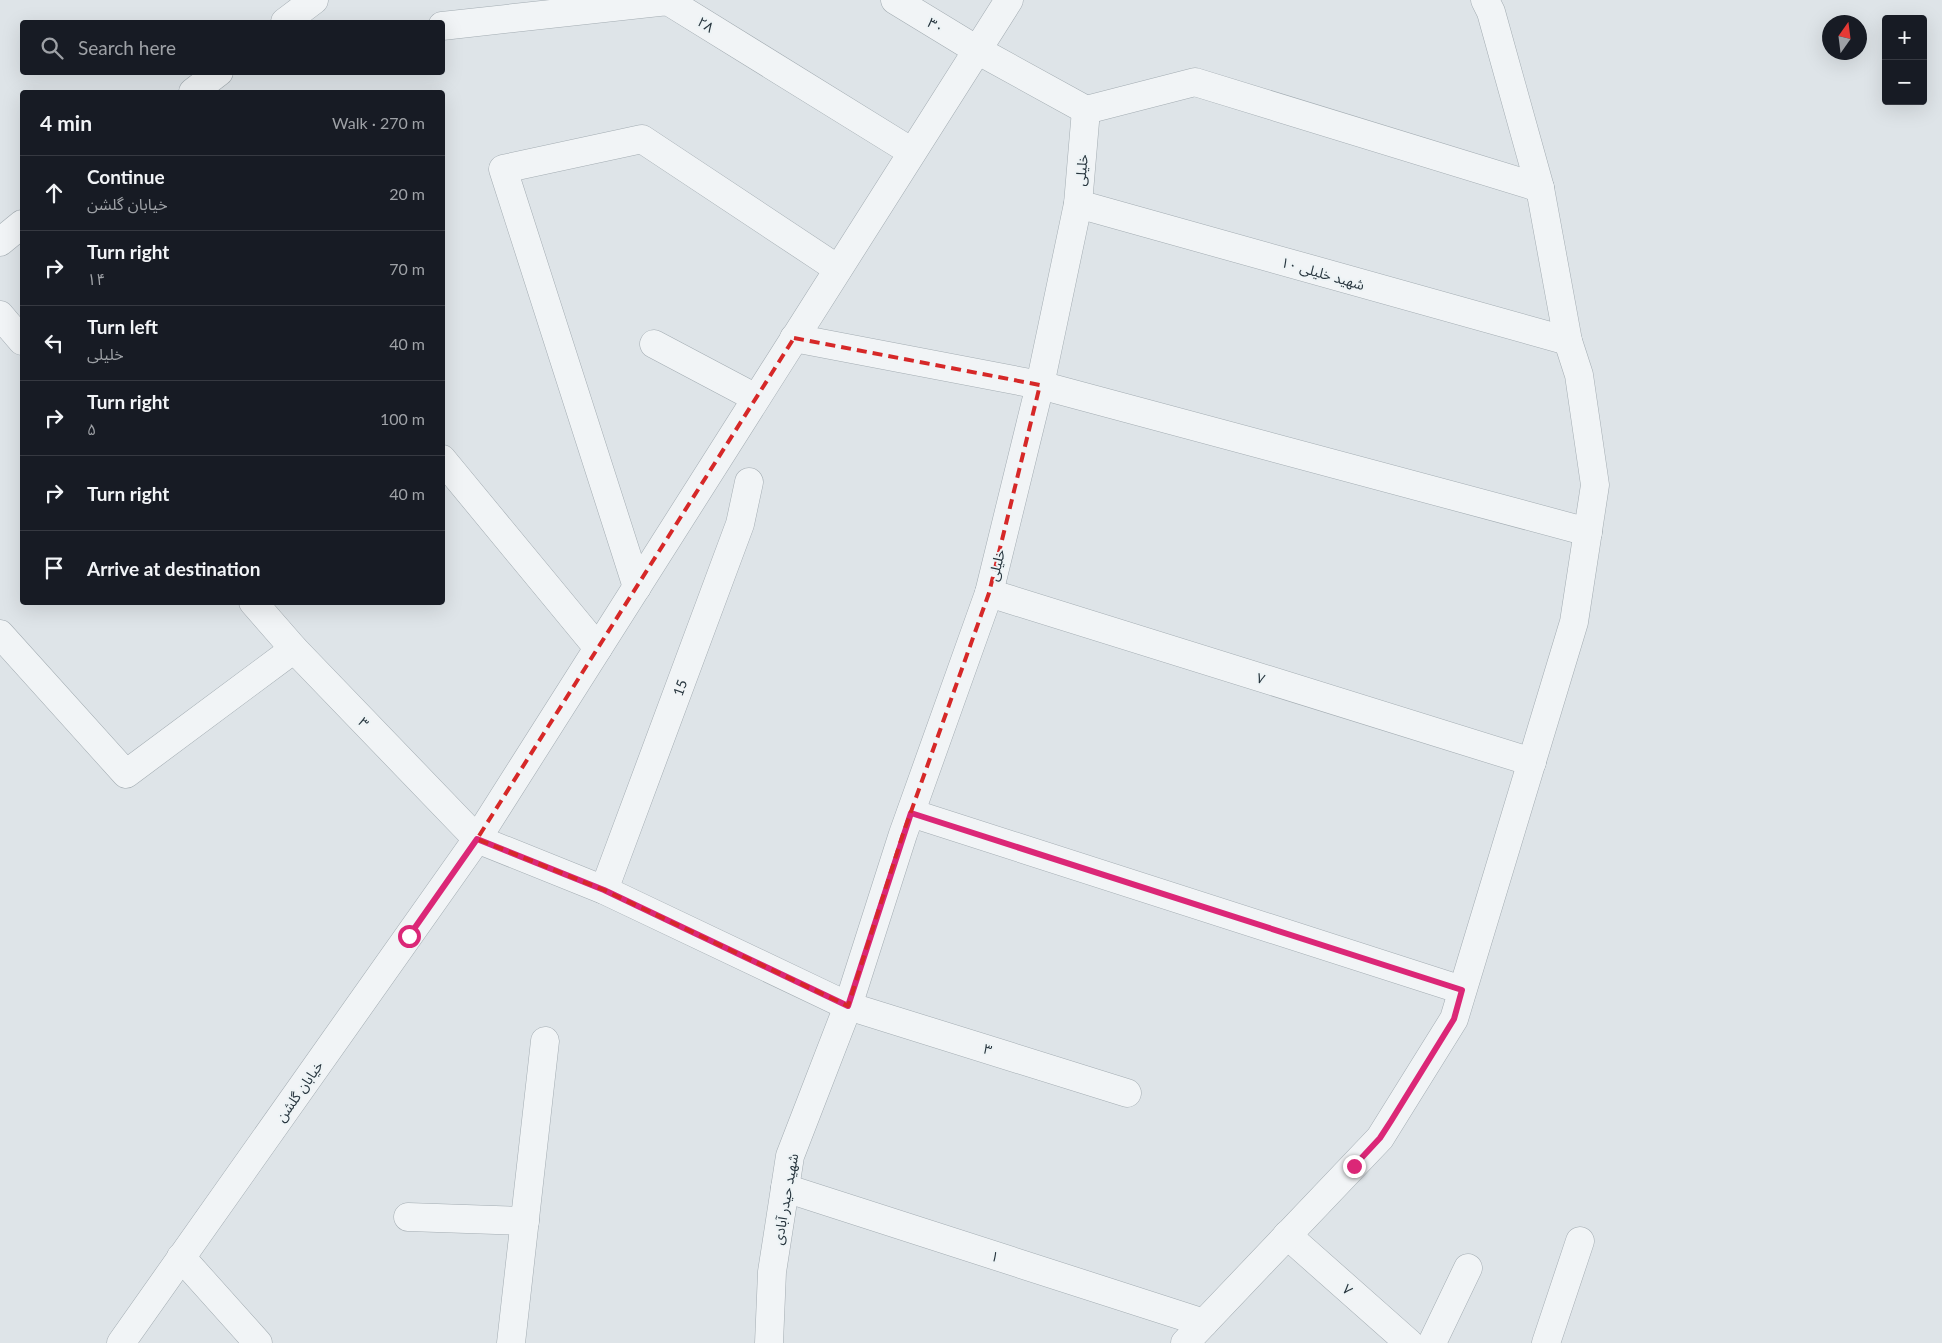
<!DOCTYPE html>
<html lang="en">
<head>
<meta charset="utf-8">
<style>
	:root { --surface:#171b24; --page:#242831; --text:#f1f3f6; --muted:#9ea1a6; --line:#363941 }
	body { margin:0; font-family:Lato,"Noto Sans Arabic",sans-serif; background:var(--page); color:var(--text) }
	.controls { position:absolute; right:15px; top:15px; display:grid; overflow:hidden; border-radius:5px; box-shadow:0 5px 20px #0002 }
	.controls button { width:45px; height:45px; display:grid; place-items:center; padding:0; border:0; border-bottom:1px solid var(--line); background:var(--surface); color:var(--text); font:25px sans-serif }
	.compass { position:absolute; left:1822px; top:15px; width:45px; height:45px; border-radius:50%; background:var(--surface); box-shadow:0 5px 20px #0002; rotate:14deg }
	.stop { position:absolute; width:15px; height:15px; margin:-11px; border:4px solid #db2777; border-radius:50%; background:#fff }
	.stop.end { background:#db2777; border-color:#fff; box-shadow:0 1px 5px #0008 }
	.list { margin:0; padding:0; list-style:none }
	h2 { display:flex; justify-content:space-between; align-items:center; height:65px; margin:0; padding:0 20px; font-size:21px }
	h2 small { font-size:16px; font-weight:400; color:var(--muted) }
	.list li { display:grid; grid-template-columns:32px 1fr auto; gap:15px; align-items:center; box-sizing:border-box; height:75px; padding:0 20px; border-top:1px solid var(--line) }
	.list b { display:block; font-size:19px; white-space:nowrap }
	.list p { margin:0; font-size:16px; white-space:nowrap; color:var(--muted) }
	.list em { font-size:16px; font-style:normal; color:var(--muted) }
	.icon { flex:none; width:28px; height:28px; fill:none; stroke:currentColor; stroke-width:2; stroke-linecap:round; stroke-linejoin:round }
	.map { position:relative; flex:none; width:1942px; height:1343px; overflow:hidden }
	.search { position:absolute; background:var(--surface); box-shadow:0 5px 20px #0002; left:20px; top:20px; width:425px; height:55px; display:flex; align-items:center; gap:12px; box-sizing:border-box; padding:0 18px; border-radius:5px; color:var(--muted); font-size:19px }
	.panel { position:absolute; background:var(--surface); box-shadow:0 5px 20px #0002; left:20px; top:90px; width:425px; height:515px; border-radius:5px }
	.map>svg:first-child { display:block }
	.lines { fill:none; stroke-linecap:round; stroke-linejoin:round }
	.minor-casing { stroke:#a3acb2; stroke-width:29 }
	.minor { stroke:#f1f4f6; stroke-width:28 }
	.route { stroke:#db2777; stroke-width:6 }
	.marked { fill:none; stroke:#d62828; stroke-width:4; stroke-dasharray:10 6; stroke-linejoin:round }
	.labels { text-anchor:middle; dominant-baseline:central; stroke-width:4; stroke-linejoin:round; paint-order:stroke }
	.street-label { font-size:14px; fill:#27353e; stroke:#edf3f5 }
</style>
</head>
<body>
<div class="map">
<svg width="1942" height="1343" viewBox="0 0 1942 1343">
	<rect width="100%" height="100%" fill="#dee4e8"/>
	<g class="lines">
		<g class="minor-casing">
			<g id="minor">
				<path d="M895 0 977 50 1086 110 1195 82 1540 188"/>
				<path d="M285 22 314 0"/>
				<path d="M442 26 668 1 912 152"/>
				<path d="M193 92 219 72"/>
				<path d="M1078 204 1568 341"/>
				<path d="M0 242 22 224"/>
				<path d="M0 315 22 341"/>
				<path d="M794 338 1040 385 1588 532"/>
				<path d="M654 344 756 398"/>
				<path d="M442 459 598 648"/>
				<path d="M637 587 503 169 642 139 838 269"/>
				<path d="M989 593 1532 762"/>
				<path d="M253 602 294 649 477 839 604 890 848 1006 1127 1093"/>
				<path d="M0 634 126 774 294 649"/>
				<path d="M911 813 1462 990"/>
				<path id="s1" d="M604 890 740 524 749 482"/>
				<path d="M785 1188 1204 1323"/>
				<path d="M408 1217 525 1221"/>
				<path d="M1287 1235 1409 1343"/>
				<path d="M181 1257 258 1343"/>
				<path d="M121 1343 477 839 1009 0"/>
				<path d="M511 1343 545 1041"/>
				<path d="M769 1343 772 1272 790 1156 848 1006 903 834 989 593 1040 385 1078 204 1086 110"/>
				<path d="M1185 1343 1380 1138 1454 1019 1574 622 1595 485 1579 375 1568 341 1540 188 1491 12 1485 0"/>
				<path d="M1432 1343 1468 1268"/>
				<path d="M1546 1343 1580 1241"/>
			</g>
		</g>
		<use href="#minor" class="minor"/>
	</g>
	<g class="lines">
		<path class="route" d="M409 936 477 839 604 890 848 1006 911 813 1462 990 1454 1019 1391 1121 1380 1138 1354 1166"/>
	</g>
	<path class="marked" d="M794 338 1040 385 989 593 903 834 848 1006 604 890 477 839Z"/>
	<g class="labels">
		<g class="street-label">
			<text transform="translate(706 24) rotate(32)">۲۸</text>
			<text transform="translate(936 25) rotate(31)">۳۰</text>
			<text transform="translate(1081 170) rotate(-85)">خلیلی</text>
			<text transform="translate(1323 273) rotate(16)">شهید خلیلی ۱۰</text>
			<text transform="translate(996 565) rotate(-76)">خلیلی</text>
			<text transform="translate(1261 678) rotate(17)">۷</text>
			<text stroke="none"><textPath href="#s1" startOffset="216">15</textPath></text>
			<text transform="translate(364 722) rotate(46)">۳</text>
			<text transform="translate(988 1049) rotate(17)">۳</text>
			<text transform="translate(299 1091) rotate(-55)">خیابان گلشن</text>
			<text transform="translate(785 1199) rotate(-80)">شهید حیدر آبادی</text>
			<text transform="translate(995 1256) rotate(18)">۱</text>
			<text transform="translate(1348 1289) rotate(42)">۷</text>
		</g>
	</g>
</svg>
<div class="controls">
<button>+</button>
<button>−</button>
</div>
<svg class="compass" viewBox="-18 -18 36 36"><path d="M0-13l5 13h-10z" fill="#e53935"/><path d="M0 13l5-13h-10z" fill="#9ea1a6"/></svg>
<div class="stop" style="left:409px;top:936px"></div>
<div class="stop end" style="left:1354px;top:1166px"></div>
<div class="search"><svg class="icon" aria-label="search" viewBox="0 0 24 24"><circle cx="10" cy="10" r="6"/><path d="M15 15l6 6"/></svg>Search here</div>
<section class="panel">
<h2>4 min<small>Walk · 270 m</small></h2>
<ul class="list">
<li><svg class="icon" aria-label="ahead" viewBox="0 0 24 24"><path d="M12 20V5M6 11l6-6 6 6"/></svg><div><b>Continue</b><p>خیابان گلشن</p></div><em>20 m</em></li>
<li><svg class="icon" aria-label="right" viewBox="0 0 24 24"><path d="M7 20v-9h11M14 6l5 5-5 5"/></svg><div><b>Turn right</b><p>۱۴</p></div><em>70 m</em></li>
<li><svg class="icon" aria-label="left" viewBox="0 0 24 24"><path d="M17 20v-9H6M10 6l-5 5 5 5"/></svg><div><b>Turn left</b><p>خلیلی</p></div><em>40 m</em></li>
<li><svg class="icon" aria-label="right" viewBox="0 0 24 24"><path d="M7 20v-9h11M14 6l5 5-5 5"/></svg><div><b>Turn right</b><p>۵</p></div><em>100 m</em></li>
<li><svg class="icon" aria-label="right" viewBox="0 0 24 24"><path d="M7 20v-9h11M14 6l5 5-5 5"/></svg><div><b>Turn right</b></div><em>40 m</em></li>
<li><svg class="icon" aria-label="arrive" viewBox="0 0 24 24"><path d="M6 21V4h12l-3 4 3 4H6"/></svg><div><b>Arrive at destination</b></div></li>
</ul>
</section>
</div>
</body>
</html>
